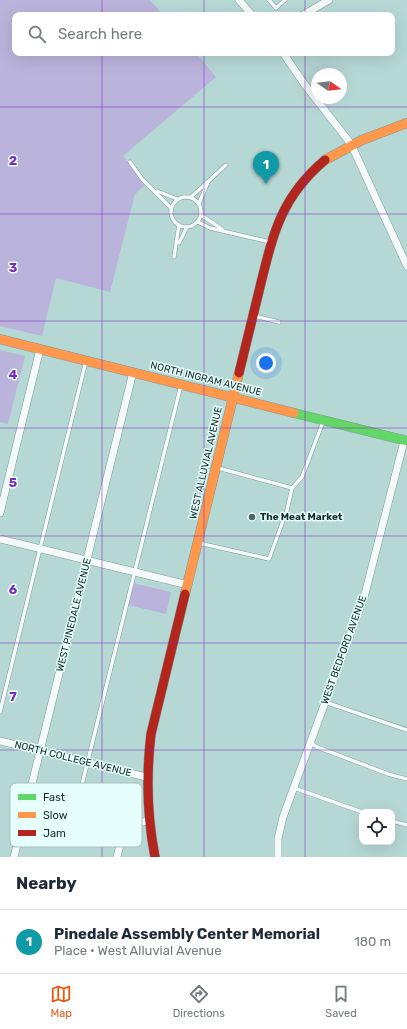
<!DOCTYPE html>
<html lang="en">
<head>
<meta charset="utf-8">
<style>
	:root { --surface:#fff; --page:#f6f6f7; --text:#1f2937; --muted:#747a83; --line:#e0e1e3; --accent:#ea580c }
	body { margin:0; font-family:Rubik,sans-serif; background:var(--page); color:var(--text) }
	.controls { position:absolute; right:12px; bottom:12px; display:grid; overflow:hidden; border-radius:8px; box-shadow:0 4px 16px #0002 }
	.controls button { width:36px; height:36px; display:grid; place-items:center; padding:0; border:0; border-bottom:1px solid var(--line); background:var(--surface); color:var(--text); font:20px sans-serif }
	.compass { position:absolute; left:311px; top:68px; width:36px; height:36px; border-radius:50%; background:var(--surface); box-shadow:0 4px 16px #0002; rotate:104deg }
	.you { position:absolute; left:266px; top:363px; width:14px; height:14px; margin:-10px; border:3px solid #fff; border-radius:50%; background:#1a73e8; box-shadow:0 0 0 6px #1a73e833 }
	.badge { display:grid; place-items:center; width:26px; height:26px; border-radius:50%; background:var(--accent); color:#fff; font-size:13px; font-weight:700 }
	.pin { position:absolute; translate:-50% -33px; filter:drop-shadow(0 1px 2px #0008) }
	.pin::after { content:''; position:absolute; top:21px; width:14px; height:12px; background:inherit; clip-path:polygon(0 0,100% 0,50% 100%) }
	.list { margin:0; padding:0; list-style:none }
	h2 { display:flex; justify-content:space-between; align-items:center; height:52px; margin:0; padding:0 16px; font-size:17px }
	h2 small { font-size:13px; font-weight:400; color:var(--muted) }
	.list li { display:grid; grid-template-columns:26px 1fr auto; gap:12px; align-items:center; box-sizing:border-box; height:64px; padding:0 16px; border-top:1px solid var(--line) }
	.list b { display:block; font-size:15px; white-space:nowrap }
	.list p { margin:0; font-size:13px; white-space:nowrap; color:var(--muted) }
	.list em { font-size:13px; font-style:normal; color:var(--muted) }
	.icon { flex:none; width:22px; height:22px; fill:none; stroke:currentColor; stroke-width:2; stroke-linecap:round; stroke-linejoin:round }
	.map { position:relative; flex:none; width:407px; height:857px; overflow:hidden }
	.search { position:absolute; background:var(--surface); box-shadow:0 4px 16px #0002; left:12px; right:12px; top:12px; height:44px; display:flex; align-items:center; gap:10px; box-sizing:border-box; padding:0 14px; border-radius:8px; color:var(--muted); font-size:15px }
	.sheet { height:116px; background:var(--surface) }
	nav { display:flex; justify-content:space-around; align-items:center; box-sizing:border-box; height:56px; border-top:1px solid var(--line); background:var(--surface); font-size:11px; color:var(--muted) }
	nav a { display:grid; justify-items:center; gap:2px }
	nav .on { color:var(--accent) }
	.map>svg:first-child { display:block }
	.green { fill:#bab3dc }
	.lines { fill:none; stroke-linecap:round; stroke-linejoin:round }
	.lane-casing { stroke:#809a98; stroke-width:4.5 }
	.street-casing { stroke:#809a98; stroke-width:8 }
	.fast-casing { stroke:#809a98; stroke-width:10 }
	.slow-casing { stroke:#809a98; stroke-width:10 }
	.jam-casing { stroke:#809a98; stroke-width:10 }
	.lane { stroke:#f4f9f9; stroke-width:3.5 }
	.street { stroke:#f4f9f9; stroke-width:7 }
	.fast { stroke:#63d668; stroke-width:9 }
	.slow { stroke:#ff974d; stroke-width:9 }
	.jam { stroke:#b3261e; stroke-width:9 }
	.grid { fill:none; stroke:#7b2cbf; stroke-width:1; stroke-opacity:0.55 }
	.poi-dot { fill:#4c6866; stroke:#e7fffc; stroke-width:1.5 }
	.labels { text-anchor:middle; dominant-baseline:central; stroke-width:3; stroke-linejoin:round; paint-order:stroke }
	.street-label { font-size:10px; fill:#132c2a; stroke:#e7fffc }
	.poi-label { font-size:10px; font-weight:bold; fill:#132c2a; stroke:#e7fffc; text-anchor:start }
	.key { fill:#e7fffc; stroke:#a7c0bd; stroke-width:1 }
	.key-label { font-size:11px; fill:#132c2a }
	.grid-label { font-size:13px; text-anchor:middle; font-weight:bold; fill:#7b2cbf; stroke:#e7fffc; stroke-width:3; stroke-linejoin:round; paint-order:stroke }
</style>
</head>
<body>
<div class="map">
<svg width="407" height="857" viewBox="0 0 407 857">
	<rect width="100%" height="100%" fill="#b6d8d5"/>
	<g class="green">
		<path d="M0 0H150L163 15H15V53H196L216 77 123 156 147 183 135 194 110 292 56 278 42 336 0 326Z"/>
		<path d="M0 350 25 356 8 424 0 422Z"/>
		<path d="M133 583 171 592 166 614 128 605Z"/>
	</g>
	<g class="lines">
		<g class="lane-casing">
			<g id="lane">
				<path d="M269 0 276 8 285 0"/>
				<path d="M130 162 142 179 171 208"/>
				<path d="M157 191 177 199"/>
				<circle cx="186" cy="212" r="15"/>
				<path d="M191 197 226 165"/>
				<path d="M199 203 208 182"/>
				<path d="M201 215 222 229"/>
				<path d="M198 222 210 228 270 242"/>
				<path d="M179 243 187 227"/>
				<path d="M174 257 179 225"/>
				<path d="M254 316 279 322"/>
				<path d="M218 468 292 488"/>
				<path d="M199 543 269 559 287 510 292 488 302 477 323 422"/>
				<path d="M325 702 407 730"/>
				<path d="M0 712 86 361"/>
				<path d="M311 743 317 747 388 774 407 779"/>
				<path d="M294 788 362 812"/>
				<path d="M392 821 407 825"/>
				<path d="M67 845 181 385"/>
			</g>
		</g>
		<g class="street-casing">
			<g id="street">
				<path d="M239 0 252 15"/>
				<path d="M303 15 329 0"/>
				<path d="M283 53 305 85 351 144 407 266"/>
				<path d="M0 513 40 349"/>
				<path d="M0 539 188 585"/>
				<path d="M0 741 146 777"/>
				<path d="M14 857 133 372"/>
				<path d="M117 857 124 829 127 825 148 821"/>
				<path d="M278 857V839L283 817 365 594 404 441"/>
			</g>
		</g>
		<g class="fast-casing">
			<path id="fast" d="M294 413 407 441"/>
		</g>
		<g class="slow-casing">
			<g id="slow">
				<path d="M325 160 362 140 407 123"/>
				<path d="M0 339 294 413"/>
				<path d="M185 594 239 373"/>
			</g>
		</g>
		<g class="jam-casing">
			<g id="jam">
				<path d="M239 373C246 345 253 316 260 287 273 234 281 197 325 160"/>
				<path d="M155 857C147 816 146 776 151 734L185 594"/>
			</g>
		</g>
		<use href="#lane" class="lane"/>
		<use href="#street" class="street"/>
		<use href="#fast" class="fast"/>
		<use href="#slow" class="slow"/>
		<use href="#jam" class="jam"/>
	</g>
	<path class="grid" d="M102 0V15M204 0V15M305 0V15M102 53V857M204 53V857M305 53V857M0 107H407M0 214H407M0 321H407M0 428H407M0 536H407M0 643H407M0 750H407"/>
	<circle class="poi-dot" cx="252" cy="517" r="4"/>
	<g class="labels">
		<g class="street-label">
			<text transform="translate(206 379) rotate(14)">NORTH INGRAM AVENUE</text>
			<text transform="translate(206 463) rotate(-77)">WEST ALLUVIAL AVENUE</text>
			<text transform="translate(74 615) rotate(-76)">WEST PINEDALE AVENUE</text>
			<text transform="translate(344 650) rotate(-70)">WEST BEDFORD AVENUE</text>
			<text transform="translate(73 759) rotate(14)">NORTH COLLEGE AVENUE</text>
		</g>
		<g class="poi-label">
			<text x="260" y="517">The Meat Market</text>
		</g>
	</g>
	<rect x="10" y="783" width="132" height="64" rx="6" class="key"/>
	<rect x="18" y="794" width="18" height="6" fill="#63d668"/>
	<rect x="18" y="812" width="18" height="6" fill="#ff974d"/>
	<rect x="18" y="830" width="18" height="6" fill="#b3261e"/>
	<g class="key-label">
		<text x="43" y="801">Fast</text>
		<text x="43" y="819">Slow</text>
		<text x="43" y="837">Jam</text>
	</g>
	<g class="grid-label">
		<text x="13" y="165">2</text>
		<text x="13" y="272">3</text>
		<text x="13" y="379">4</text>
		<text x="13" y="487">5</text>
		<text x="13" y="594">6</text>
		<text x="13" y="701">7</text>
	</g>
</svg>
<div class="controls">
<button><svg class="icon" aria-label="locate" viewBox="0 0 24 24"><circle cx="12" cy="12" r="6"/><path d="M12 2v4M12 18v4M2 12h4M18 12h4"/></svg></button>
</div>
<svg class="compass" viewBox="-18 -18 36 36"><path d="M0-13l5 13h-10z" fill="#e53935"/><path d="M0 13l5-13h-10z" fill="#747a83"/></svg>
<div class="you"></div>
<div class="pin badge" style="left:266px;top:184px;background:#0f9aa8">1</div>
<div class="search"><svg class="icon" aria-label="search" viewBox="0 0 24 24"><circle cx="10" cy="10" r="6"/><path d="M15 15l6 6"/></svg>Search here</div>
</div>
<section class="sheet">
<h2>Nearby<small></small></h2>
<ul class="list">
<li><span class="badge" style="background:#0f9aa8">1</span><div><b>Pinedale Assembly Center Memorial</b><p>Place · West Alluvial Avenue</p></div><em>180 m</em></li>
</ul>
</section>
<nav>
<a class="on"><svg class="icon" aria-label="map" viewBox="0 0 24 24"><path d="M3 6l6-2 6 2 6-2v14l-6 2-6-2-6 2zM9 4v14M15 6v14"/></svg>Map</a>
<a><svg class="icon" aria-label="directions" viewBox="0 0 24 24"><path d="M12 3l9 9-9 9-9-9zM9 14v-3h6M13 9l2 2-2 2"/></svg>Directions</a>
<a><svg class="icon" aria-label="saved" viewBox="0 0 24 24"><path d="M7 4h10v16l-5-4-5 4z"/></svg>Saved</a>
</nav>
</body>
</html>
